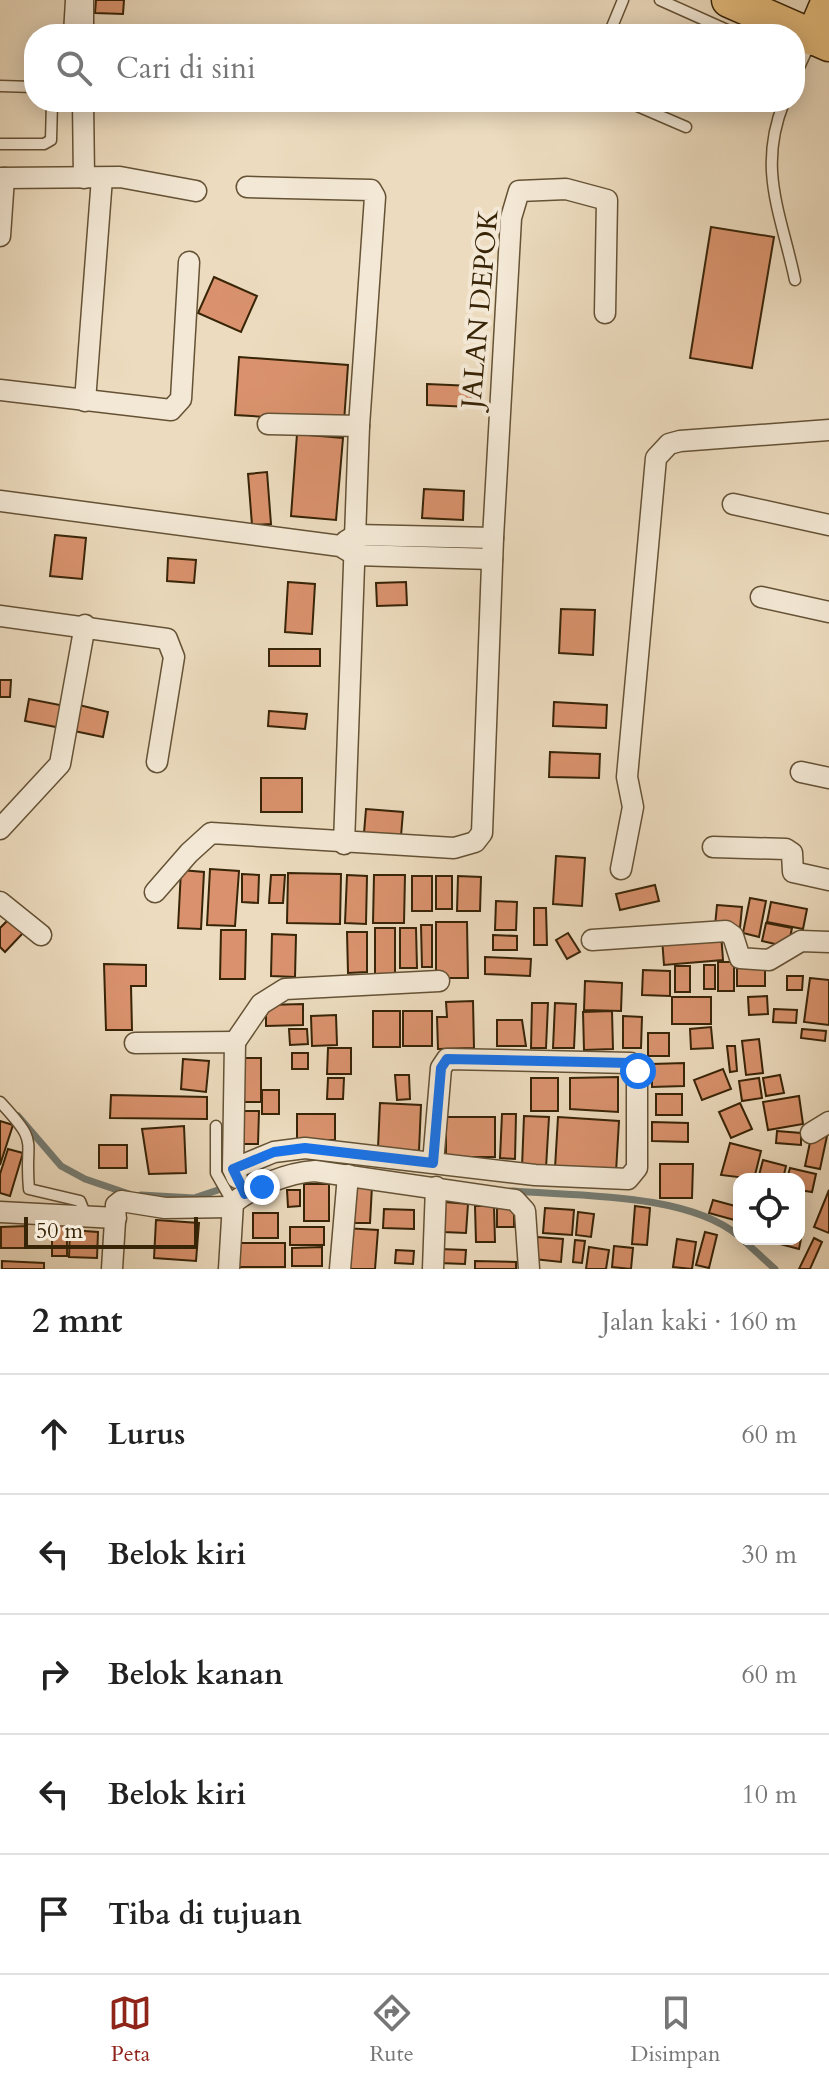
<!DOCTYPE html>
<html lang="id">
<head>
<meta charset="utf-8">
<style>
	:root { --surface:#fff; --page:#f6f6f6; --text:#222; --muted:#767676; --line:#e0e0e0; --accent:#8f2418 }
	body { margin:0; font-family:Cardo,serif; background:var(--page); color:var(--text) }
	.controls { position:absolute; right:24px; bottom:24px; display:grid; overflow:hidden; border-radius:16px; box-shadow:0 4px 20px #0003 }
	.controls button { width:72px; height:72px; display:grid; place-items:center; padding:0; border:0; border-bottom:2px solid var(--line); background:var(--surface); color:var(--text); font:40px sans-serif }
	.scale { position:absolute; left:24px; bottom:20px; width:174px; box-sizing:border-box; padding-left:8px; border:4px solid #382407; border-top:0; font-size:22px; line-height:28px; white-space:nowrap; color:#382407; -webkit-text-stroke:6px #f3e8d5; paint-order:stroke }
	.stop { position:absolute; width:24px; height:24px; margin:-18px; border:6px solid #1a73e8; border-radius:50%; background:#fff }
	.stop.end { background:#1a73e8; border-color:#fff; box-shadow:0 2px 8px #0008 }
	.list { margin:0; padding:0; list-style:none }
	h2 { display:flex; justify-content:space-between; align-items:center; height:104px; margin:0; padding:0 32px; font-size:34px }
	h2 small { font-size:26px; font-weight:400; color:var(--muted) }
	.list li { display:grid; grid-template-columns:52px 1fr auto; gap:24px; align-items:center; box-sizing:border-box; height:120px; padding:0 32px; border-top:2px solid var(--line) }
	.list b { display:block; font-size:30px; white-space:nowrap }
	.list em { font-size:26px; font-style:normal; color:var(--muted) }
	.icon { flex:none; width:44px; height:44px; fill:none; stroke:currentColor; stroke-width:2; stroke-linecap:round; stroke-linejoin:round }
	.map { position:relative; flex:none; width:829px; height:1269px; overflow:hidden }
	.search { position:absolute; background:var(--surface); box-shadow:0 4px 20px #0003; left:24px; right:24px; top:24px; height:88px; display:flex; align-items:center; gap:20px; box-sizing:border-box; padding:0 28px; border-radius:32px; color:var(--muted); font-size:30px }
	.sheet { height:704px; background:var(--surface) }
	nav { display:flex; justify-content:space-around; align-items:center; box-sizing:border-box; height:112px; border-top:2px solid var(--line); background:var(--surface); font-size:22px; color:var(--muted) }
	nav a { display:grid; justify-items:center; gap:4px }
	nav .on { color:var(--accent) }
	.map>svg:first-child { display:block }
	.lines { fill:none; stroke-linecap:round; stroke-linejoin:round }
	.stream { stroke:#767d74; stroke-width:7 }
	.building { fill:#d9926d; stroke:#382407; stroke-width:2 }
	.lane-casing { stroke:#655235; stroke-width:13 }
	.street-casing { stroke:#655235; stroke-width:23 }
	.primary-casing { stroke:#382407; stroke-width:37 }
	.lane { stroke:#f3e8d5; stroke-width:10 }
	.street { stroke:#f3e8d5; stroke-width:20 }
	.primary { stroke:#e6be7f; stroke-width:34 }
	.route { stroke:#1a73e8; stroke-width:10 }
	.labels { text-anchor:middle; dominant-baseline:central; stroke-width:8; stroke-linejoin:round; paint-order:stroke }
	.street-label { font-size:28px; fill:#382407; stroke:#f3e8d5 }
</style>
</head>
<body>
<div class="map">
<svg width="829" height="1269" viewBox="0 0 829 1269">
	<rect width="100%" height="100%" fill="#ecdbbe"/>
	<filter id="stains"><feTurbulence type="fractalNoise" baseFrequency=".0025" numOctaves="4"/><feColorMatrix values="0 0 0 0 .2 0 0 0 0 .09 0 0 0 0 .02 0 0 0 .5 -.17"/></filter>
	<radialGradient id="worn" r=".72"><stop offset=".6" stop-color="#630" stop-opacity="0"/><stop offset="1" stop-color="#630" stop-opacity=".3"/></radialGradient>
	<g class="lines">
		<g class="stream">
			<path d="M18 1116 61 1166 85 1179 129 1194"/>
			<path d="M238 1183 268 1173"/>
			<path d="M513 1191C578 1196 688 1193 739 1236"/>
			<path d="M141 1195 194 1198 227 1187"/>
			<path d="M742 1239 775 1269"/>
		</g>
	</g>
	<g class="building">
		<path d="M96 0H124L123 14 95 13Z"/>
		<path d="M711 227 774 237 752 368 690 358Z"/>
		<path d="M214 277 257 296 241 332 198 313Z"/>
		<path d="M239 357 348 365 344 422 235 415Z"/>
		<path d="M427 384 472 386 471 407 427 405Z"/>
		<path d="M297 434 343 438 336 520 291 516Z"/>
		<path d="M267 472 271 524 252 525 248 474Z"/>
		<path d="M424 489 464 491 463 520 422 518Z"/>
		<path d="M55 535 86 538 82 579 50 576Z"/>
		<path d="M168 558 196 560 194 583 167 581Z"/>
		<path d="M288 582 315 584 312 634 285 632Z"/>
		<path d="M406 582 407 605 377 606 376 583Z"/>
		<path d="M561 609 595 610 593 655 559 653Z"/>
		<rect x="269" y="649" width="51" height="17"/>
		<path d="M0 680H11L10 697H0Z"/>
		<path d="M29 699 65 706 61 728 25 721Z"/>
		<path d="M554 702 607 705 606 728 553 726Z"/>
		<path d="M79 705 108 712 103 737 74 731Z"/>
		<path d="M269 711 307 714 305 729 268 726Z"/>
		<path d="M550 752 600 754 599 778 549 777Z"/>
		<rect x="261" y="778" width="41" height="34"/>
		<path d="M366 809 403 812 401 836 364 833Z"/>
		<path d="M556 856 585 858 582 906 553 904Z"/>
		<path d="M210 869 239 871 235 926 207 925Z"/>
		<path d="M181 870 204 872 201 929 178 928Z"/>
		<path d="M288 873 341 874 340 924 287 923Z"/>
		<path d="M242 874 259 875 258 903 242 902Z"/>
		<path d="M271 875H285L283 903H269Z"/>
		<path d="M347 875 367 876 366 924 345 923Z"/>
		<path d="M374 875H405L404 923H373Z"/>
		<rect x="412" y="876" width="20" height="35"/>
		<rect x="436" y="876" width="16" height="33"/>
		<path d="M458 876 481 877 480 911H457Z"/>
		<path d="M655 885 659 901 620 910 616 894Z"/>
		<path d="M750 898 766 901 759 937 743 933Z"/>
		<path d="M496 901 517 902 516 930H495Z"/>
		<path d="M771 902 807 909 803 929 767 922Z"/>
		<path d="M717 905 742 907 740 928 715 926Z"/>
		<path d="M534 908H546L547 945H534Z"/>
		<path d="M9 919 23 933 5 952 0 947V928Z"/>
		<path d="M436 922H467L468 978H436Z"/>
		<path d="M766 923 792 928 788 947 762 941Z"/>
		<path d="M421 925H432V967H422Z"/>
		<rect x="375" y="928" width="20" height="47"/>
		<path d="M400 928H416L417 968H400Z"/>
		<path d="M221 930H246L245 979H220Z"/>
		<path d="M347 932H367V972L348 973Z"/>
		<path d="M568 933 580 952 567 959 556 940Z"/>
		<path d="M721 933 723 960 664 965 662 938Z"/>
		<path d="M272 934 296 935 295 977 271 976Z"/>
		<path d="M493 935 517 936V950H493Z"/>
		<path d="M485 957 531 959 530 976 485 974Z"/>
		<rect x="737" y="961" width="28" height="25"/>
		<rect x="718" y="962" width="16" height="29"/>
		<path d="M104 964 146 965V986H131L132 1030H106Z"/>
		<rect x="704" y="965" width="11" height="24"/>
		<rect x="675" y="966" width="15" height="26"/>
		<path d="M643 970 670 971V996L642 995Z"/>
		<path d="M787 976H803L802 990H787Z"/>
		<path d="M810 978 829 980V1025L804 1022Z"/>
		<path d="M585 981 622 983 621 1011 584 1010Z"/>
		<path d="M767 996 768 1014 749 1015 748 997Z"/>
		<rect x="672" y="997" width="39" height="27"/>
		<path d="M473 1001 474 1048 438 1049 437 1017H447L446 1002Z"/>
		<path d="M532 1003H548L546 1048H531Z"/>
		<path d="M555 1003 576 1004 574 1048H553Z"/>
		<path d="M303 1004V1025L266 1026V1005Z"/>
		<path d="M774 1009 797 1010 796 1023 773 1022Z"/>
		<rect x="373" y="1011" width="27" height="36"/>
		<rect x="403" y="1011" width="29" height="35"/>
		<path d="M612 1011 613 1049 584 1050 583 1012Z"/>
		<path d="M336 1015 337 1045 312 1046 311 1016Z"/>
		<path d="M623 1016 642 1017 641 1048H623Z"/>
		<path d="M497 1020H522L526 1046H497Z"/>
		<path d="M711 1027 713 1048 691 1049 690 1029Z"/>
		<path d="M289 1029H307L308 1044 290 1045Z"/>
		<path d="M802 1029 826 1031 825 1041 801 1038Z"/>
		<rect x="648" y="1033" width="21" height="23"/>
		<path d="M759 1039 763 1073 746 1075 742 1041Z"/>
		<path d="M727 1046H735L737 1071 730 1072Z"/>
		<path d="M328 1048H351V1074H327Z"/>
		<rect x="292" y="1053" width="16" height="16"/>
		<path d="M241 1058H261V1102H240Z"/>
		<path d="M183 1059 209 1061 206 1092 181 1089Z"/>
		<path d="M684 1063V1086L652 1087V1064Z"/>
		<path d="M723 1069 731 1089 702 1100 694 1080Z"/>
		<path d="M395 1075H409L410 1099 397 1100Z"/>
		<path d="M780 1075 784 1093 766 1096 763 1078Z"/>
		<path d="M618 1077V1112L570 1109V1078Z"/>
		<path d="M328 1078H344L343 1099H327Z"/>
		<rect x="531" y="1078" width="27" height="33"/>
		<path d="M759 1078 762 1098 742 1101 739 1081Z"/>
		<rect x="262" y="1090" width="17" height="24"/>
		<rect x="656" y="1094" width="26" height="21"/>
		<path d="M111 1095 207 1097V1119L110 1118Z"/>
		<path d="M799 1096 803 1124 768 1130 763 1102Z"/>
		<path d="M380 1103 421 1105 419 1151 378 1148Z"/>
		<path d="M740 1103 752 1129 731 1138 719 1112Z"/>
		<path d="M239 1111H259L258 1144H238Z"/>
		<rect x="297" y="1114" width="38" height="26"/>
		<path d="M502 1114H516L515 1159 500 1158Z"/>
		<path d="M524 1116 549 1117 546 1168 522 1167Z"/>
		<rect x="446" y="1117" width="49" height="40"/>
		<path d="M558 1117 619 1121 616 1172 555 1168Z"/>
		<path d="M0 1121 13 1125 0 1165Z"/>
		<path d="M652 1122 688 1123V1142L652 1141Z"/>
		<path d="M184 1126 186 1173 149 1174 142 1129Z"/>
		<path d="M777 1131 801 1133V1145L776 1143Z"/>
		<path d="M812 1133 827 1136 820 1169 805 1166Z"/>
		<path d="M730 1143 761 1151 754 1179 721 1175Z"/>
		<rect x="99" y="1145" width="28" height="23"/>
		<path d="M8 1149 23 1153 10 1196 0 1193V1174Z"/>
		<path d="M763 1160 786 1166 783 1179H758Z"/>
		<path d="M660 1164H693L692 1198H660Z"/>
		<path d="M790 1168 816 1174 812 1192 799 1190V1179H787Z"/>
		<rect x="304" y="1184" width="25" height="37"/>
		<path d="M354 1185 372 1186 370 1223H352Z"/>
		<path d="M287 1190H300V1206L288 1207Z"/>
		<path d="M829 1190V1233L814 1227Z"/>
		<path d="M713 1200 739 1207 738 1221 709 1213Z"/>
		<path d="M445 1202 468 1204 466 1233 443 1232Z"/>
		<path d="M475 1206H494L495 1242H476Z"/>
		<path d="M635 1206 650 1208 647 1245 632 1244Z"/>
		<rect x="497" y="1208" width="17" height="19"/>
		<path d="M545 1208 574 1210 572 1235 543 1233Z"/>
		<path d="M384 1209 414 1210V1229L383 1228Z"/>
		<path d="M578 1212 594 1214 591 1237 576 1235Z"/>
		<rect x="253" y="1213" width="25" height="25"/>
		<rect x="52" y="1218" width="15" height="38"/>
		<path d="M156 1220 199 1223 196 1261 154 1258Z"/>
		<path d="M27 1226V1248H1V1227Z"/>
		<rect x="290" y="1227" width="34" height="18"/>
		<path d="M344 1228 378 1230 375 1269H341Z"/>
		<path d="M799 1228 803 1229 799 1249 761 1239H799Z"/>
		<path d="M70 1230 98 1232 97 1258 69 1257Z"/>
		<path d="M705 1232 717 1235 709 1268 696 1265Z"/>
		<path d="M537 1237 563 1239 561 1262 534 1259Z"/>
		<path d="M814 1238 822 1242 810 1269H799Z"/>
		<path d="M677 1239 696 1242 692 1269 673 1267Z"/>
		<path d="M575 1240 585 1241 582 1263 573 1262Z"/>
		<rect x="235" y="1243" width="50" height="24"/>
		<path d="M614 1246 633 1248 631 1269 612 1267Z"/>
		<path d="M322 1247V1266H292V1248Z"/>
		<path d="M589 1247 609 1250 606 1269H586Z"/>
		<path d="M440 1249 466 1250 465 1264 439 1263Z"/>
		<path d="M396 1250 414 1251 413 1264 395 1263Z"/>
		<path d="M2 1261 44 1263V1269H2Z"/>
		<path d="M475 1261 516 1262V1269H475Z"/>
	</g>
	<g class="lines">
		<g class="lane-casing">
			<g id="lane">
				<path d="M660 0 736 34"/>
				<path d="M69 34 71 0"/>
				<path d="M609 34 623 0"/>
				<path d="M795 76 811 41"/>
				<path d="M0 86 34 87"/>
				<path d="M628 102 686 127"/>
				<path d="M784 102C757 169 781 213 795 280"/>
				<path d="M0 144H44L51 140 52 102"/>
				<path d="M0 1102C41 1146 24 1136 29 1189L80 1201 86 1216"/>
				<path d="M216 1126V1173L233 1203"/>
			</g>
		</g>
		<g class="street-casing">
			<g id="street">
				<path d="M83 0V34"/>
				<path d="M83 102 84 178"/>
				<path d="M0 178 120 177 196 191"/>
				<path d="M247 187 371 190 375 197 359 426 344 844"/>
				<path d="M0 236 4 178"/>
				<path d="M0 390 171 410 181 399 189 262"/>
				<path d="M85 401 102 178"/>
				<path d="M268 424 359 426"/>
				<path d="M0 501 340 546 355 555 492 559"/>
				<path d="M733 504 829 525"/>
				<path d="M346 541 356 535 493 538"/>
				<path d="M761 597 829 612"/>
				<path d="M0 616 167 639 174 657 157 762"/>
				<path d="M801 772 829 778"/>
				<path d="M0 829 60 764 85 625"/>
				<path d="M713 847 786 849 792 853 793 872 829 880"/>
				<path d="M621 869 633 807 627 777 656 458 669 444 680 441 829 430"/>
				<path d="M155 892 189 853 211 833 454 848 475 842 482 833 493 538 511 218 519 191 566 189 607 200 605 313"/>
				<path d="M0 902 41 935"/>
				<path d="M592 940 726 931 733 936 740 958 769 960 801 941 829 942"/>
				<path d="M235 1042 261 1004 285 989 439 981"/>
				<path d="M135 1043 235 1042 233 1169 237 1178"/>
				<path d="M811 1133 829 1122"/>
				<path d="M233 1169 274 1152 305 1148 535 1175 628 1179 637 1168V1067L631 1063 447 1059 441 1068 433 1163"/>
				<path d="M0 1212 116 1218"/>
				<path d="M112 1269 116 1205 121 1201 165 1208 231 1207"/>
				<path d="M229 1269 233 1203C255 1186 287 1173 315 1171L515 1200 525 1211 529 1269"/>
				<path d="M340 1269 348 1175"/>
				<path d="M433 1269 436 1187"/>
			</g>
		</g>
		<g class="primary-casing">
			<g id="primary">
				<path d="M729 0 829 44"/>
				<path d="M813 38 827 5"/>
			</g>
		</g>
		<use href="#lane" class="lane"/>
		<use href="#street" class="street"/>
		<use href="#primary" class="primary"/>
	</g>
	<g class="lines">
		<path class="route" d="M262 1187 245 1194 233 1169 274 1152 305 1148 433 1163 441 1068 447 1059 631 1063 638 1071"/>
	</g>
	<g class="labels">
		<g class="street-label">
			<text transform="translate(480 309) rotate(-85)">JALAN DEPOK</text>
		</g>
	</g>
	<rect width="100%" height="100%" filter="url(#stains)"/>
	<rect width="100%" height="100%" fill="url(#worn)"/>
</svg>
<div class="controls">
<button><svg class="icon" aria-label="locate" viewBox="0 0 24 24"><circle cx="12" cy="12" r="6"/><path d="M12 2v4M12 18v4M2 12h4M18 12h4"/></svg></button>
</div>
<div class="scale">50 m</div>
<div class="stop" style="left:638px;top:1071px"></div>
<div class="stop end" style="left:262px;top:1187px"></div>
<div class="search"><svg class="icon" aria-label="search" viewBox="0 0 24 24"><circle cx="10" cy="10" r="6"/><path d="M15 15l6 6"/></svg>Cari di sini</div>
</div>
<section class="sheet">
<h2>2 mnt<small>Jalan kaki · 160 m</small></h2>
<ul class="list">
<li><svg class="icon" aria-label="ahead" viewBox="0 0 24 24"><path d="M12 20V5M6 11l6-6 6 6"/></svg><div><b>Lurus</b></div><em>60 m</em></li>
<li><svg class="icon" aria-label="left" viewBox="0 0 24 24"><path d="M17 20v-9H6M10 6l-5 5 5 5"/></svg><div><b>Belok kiri</b></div><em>30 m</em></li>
<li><svg class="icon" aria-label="right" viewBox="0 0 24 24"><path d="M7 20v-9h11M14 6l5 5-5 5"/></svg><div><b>Belok kanan</b></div><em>60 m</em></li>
<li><svg class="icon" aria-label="left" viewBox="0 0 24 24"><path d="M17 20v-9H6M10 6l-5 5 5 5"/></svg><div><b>Belok kiri</b></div><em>10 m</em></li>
<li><svg class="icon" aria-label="arrive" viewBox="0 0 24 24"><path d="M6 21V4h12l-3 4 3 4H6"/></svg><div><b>Tiba di tujuan</b></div></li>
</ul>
</section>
<nav>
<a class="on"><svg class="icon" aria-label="map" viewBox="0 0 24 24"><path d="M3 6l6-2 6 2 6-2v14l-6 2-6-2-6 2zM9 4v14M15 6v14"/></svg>Peta</a>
<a><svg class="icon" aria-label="directions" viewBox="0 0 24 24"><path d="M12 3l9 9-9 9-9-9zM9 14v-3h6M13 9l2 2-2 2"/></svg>Rute</a>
<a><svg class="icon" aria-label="saved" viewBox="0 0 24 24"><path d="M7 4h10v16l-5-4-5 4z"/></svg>Disimpan</a>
</nav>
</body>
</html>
